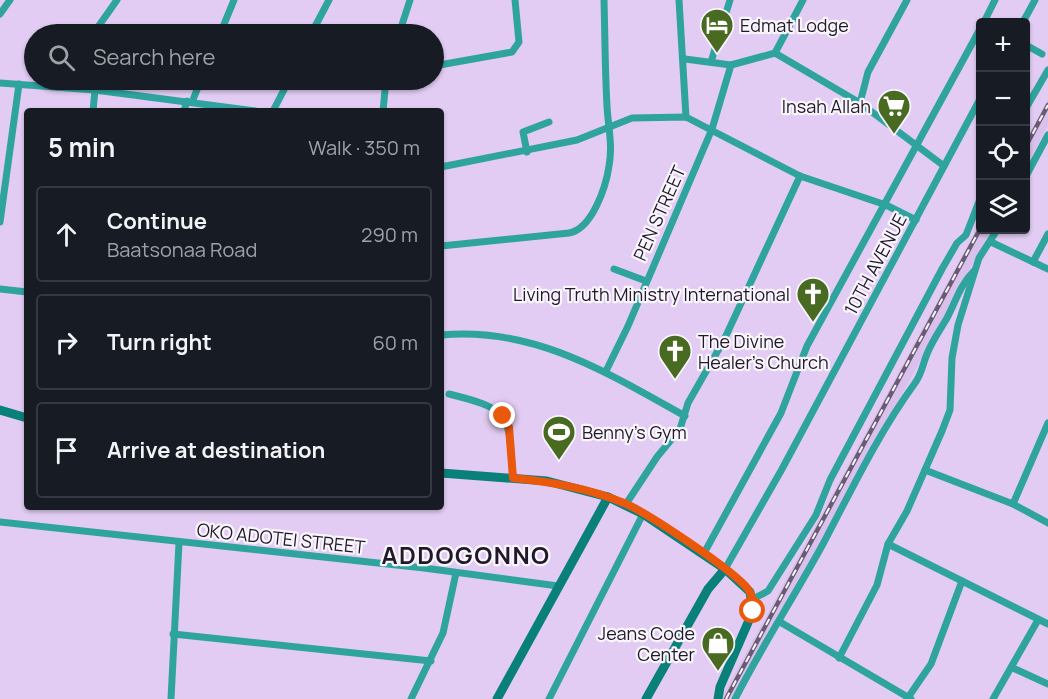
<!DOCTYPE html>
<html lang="en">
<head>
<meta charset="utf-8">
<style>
	:root { --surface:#171b24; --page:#20242c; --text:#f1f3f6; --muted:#9ea1a6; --line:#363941 }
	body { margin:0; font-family:Manrope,sans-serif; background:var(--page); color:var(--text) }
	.controls { position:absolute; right:18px; top:18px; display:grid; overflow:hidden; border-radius:6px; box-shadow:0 2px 4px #0004 }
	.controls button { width:54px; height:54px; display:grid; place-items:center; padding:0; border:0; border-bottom:2px solid var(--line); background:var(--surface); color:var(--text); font:30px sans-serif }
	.stop { position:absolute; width:18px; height:18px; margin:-14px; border:4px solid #ea580c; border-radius:50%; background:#fff }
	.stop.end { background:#ea580c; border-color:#fff; box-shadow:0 2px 6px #0008 }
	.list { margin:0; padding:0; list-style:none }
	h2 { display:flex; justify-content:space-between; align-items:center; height:78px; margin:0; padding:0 24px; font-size:26px }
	h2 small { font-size:20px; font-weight:400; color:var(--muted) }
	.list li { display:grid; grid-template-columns:39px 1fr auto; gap:18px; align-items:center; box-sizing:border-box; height:96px; margin:0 12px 12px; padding:0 12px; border:2px solid var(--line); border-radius:6px }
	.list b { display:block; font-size:22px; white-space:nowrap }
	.list p { margin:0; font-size:20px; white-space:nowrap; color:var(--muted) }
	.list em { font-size:20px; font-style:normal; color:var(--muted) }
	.icon { flex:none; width:33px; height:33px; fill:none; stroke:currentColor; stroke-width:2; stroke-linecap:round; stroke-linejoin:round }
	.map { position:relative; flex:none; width:1048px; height:699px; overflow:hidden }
	.search { position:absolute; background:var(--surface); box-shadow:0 2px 4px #0004; left:24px; top:24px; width:420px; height:66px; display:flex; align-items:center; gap:15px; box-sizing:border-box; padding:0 21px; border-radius:33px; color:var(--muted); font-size:22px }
	.panel { position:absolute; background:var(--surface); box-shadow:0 2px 4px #0004; left:24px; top:108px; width:420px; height:402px; border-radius:6px }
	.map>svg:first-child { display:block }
	.built { fill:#dac0ed }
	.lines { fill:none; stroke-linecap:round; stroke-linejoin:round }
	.street { stroke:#2fa49f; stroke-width:7 }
	.secondary { stroke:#0a807b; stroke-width:9 }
	.rail-casing { stroke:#685b72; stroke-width:4.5 }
	.rail { stroke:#f9f5fd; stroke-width:2; stroke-dasharray:7; stroke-linecap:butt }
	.route { stroke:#ea580c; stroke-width:8 }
	.labels { text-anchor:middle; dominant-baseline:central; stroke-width:4.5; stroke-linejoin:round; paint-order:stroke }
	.poi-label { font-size:18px; fill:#211927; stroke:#f9f5fd; text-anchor:start }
	.street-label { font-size:18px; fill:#211927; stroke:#f9f5fd }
	.district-label { font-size:24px; font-weight:bold; letter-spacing:1.5px; fill:#211927; stroke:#f9f5fd }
</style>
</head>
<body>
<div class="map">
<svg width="1048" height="699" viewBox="0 0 1048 699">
	<rect width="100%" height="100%" fill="#e2ccf3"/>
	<g class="built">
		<path d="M1048 99V125L1026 167V140Z"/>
		<path d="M980 223V230H991L949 308 736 699H721Z"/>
	</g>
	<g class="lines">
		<g class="street">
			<path d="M679 0 686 117"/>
			<path d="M907 0 868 72 860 103 944 166"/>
			<path d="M0 14 10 0"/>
			<path d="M984 22 995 0"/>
			<path d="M1023 22 1035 0"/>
			<path d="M93 34 117 0"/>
			<path d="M220 34 234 0"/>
			<path d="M311 34 329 0"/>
			<path d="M399 34 410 0"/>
			<path d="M1026 45 1042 54"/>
			<path d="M775 53 860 103"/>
			<path d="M685 59 731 65 775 53 803 0"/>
			<path d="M711 62 730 0"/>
			<path d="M434 66 512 52 519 42 515 0"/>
			<path d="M0 83 95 90 255 111"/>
			<path d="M58 87 63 80"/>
			<path d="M192 102 201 80"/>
			<path d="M1026 108 1048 70"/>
			<path d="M93 111 95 90"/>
			<path d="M184 111 187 101"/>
			<path d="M273 111 289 80"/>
			<path d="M383 111 386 80"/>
			<path d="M527 152 523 132 549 122"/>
			<path d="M441 167 577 140 632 118 686 117 800 176 886 205 916 220"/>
			<path d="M1026 176 1048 135"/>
			<path d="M0 222 19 84"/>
			<path d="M991 242 1048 269"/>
			<path d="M441 246 569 233C592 229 606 187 609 166 613 145 608 126 607 106 605 71 605 35 604 0"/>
			<path d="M1033 262 1048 234"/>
			<path d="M614 269 646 281"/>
			<path d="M0 289 27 292"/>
			<path d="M441 335C533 326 608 373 685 416"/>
			<path d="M606 371 628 326 712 129 731 65"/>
			<path d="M449 394C514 410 508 415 513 478"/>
			<path d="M925 470 1013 504 1048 523"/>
			<path d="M626 504 657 457 680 429 688 403 724 340 800 176"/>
			<path d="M1013 504 1048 423"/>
			<path d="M0 522 424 568 558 586"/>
			<path d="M888 544 1048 624"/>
			<path d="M703 555 781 413 807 346 980 29"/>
			<path d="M725 569 782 469 980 99"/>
			<path d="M753 599 768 591 816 515 830 480 942 269 957 243 966 235 980 199"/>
			<path d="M780 622 911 699"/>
			<path d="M173 634 431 661"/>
			<path d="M839 658 877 585 888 544 907 511 942 431 950 410 952 358 958 325 979 258 997 230"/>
			<path d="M1013 668 1048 684"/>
			<path d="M171 699 179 543"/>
			<path d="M411 699 443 633 456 573"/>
			<path d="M549 699 643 514"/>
			<path d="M735 699C762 646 794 597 823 544 852 489 878 434 915 383 922 374 923 363 927 354 932 341 940 330 947 318 956 301 960 285 974 271"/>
			<path d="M907 699 931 664 962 581"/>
			<path d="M993 699 1038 620"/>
		</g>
		<g class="secondary">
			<path d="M0 410 27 418"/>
			<path d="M441 473 547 481 608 497 643 514 725 569 750 592 753 611 720 687 718 699"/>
			<path d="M497 699 608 497"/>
			<path d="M646 699 708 589 725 569"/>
		</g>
		<g class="rail-casing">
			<g id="rail">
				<path d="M1026 146 1048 105"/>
				<path d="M726 699 980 229"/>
			</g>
		</g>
		<use href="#rail" class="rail"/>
	</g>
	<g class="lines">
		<path class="route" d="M503 416 509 427 513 478C551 482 588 488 624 503 648 513 733 570 748 589 753 596 753 603 753 611"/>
	</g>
	<defs>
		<g id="hotel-pin" transform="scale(1.725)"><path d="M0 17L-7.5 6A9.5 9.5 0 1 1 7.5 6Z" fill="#486a21" stroke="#f9f5fd"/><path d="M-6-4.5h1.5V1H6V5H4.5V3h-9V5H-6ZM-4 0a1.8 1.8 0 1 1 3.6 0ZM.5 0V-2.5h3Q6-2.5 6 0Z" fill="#fff"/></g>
		<g id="supermarket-pin" transform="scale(1.725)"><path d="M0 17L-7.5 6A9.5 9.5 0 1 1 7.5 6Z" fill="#486a21" stroke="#f9f5fd"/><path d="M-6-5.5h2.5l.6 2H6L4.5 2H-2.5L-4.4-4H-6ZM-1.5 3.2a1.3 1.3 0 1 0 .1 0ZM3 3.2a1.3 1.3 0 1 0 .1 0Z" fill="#fff"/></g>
		<g id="church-pin" transform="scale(1.725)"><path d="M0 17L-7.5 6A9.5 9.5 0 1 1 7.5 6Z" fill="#486a21" stroke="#f9f5fd"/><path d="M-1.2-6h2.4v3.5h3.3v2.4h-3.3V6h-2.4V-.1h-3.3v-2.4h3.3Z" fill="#fff"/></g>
		<g id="stadium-pin" transform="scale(1.725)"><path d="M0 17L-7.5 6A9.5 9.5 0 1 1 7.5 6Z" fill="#486a21" stroke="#f9f5fd"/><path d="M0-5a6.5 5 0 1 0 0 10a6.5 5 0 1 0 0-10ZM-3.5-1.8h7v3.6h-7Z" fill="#fff"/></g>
		<g id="shop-pin" transform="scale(1.725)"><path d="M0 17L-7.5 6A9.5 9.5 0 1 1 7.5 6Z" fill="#486a21" stroke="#f9f5fd"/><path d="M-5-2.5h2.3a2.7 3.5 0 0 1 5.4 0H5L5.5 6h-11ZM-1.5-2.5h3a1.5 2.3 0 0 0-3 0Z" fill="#fff"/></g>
	</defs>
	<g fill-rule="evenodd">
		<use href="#hotel-pin" x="717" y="25"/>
		<use href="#supermarket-pin" x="894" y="106"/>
		<use href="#church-pin" x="813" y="294"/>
		<use href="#church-pin" x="675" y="351"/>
		<use href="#stadium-pin" x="559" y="432"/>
		<use href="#shop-pin" x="718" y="643"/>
	</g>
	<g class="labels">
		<g class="poi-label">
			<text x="740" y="25">Edmat Lodge</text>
			<text x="871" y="106" text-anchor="end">Insah Allah</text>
			<text x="790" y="294" text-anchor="end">Living Truth Ministry International</text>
			<text x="698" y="341">The Divine<tspan x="698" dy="21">Healer’s Church</tspan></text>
			<text x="582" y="432">Benny’s Gym</text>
			<text x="695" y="633" text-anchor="end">Jeans Code<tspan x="695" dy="21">Center</tspan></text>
		</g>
		<g class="street-label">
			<text transform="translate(659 213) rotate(-66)">PEN STREET</text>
			<text transform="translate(875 264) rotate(-62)">10TH AVENUE</text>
			<text transform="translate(281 538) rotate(6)">OKO ADOTEI STREET</text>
		</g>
		<g class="district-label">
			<text x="466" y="554">ADDOGONNO</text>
		</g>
	</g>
</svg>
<div class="controls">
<button>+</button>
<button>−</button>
<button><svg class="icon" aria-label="locate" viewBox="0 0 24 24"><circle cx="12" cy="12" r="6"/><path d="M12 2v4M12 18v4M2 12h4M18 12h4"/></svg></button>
<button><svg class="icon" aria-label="layers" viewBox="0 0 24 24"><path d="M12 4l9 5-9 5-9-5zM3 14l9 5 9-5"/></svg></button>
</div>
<div class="stop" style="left:753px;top:611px"></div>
<div class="stop end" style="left:503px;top:416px"></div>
<div class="search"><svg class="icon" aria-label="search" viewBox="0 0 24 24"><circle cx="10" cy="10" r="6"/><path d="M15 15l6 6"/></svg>Search here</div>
<section class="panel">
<h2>5 min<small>Walk · 350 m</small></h2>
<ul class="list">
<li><svg class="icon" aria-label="ahead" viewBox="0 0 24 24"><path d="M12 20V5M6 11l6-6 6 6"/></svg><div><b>Continue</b><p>Baatsonaa Road</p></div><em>290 m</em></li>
<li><svg class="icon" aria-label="right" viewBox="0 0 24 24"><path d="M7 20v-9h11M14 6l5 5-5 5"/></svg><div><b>Turn right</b></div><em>60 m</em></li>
<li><svg class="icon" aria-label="arrive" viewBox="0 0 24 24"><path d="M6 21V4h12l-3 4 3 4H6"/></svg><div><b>Arrive at destination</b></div></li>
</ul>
</section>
</div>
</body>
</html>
